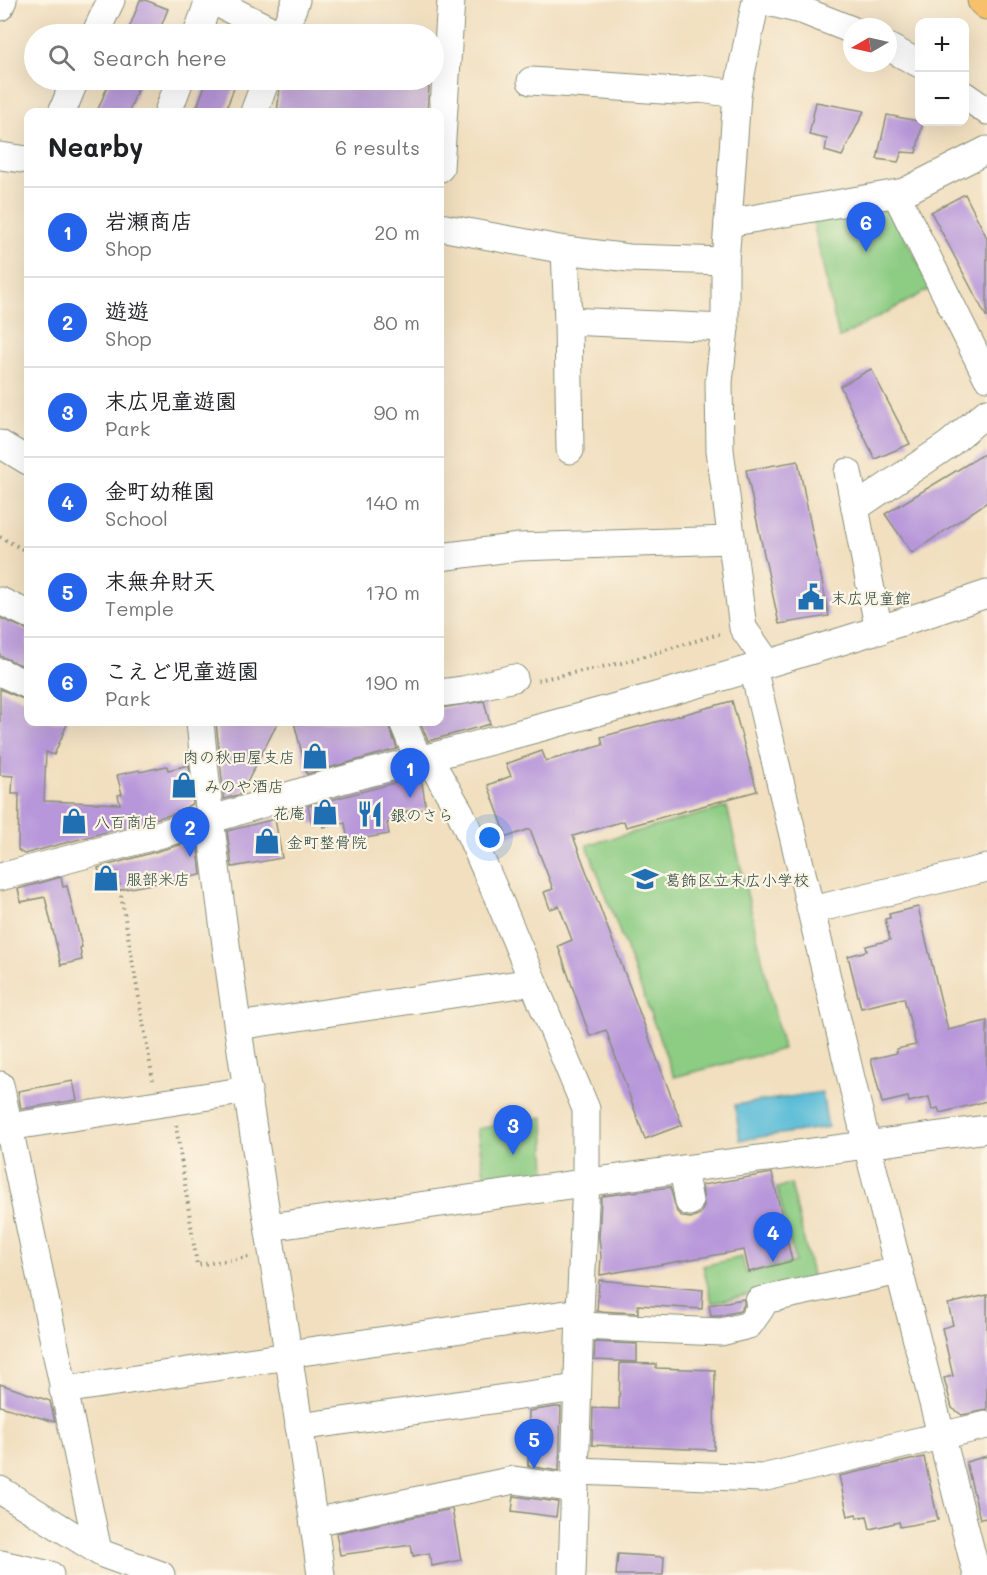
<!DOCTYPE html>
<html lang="en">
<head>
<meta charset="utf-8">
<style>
	:root { --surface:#fff; --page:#f6f6f6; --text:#202124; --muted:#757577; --line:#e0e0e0; --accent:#2563eb }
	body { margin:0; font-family:Mali,"Klee One",sans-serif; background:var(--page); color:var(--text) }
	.controls { position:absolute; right:18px; top:18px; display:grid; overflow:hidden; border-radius:12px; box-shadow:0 6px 24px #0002 }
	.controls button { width:54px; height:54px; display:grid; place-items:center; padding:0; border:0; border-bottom:2px solid var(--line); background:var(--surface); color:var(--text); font:30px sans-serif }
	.compass { position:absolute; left:843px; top:18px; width:54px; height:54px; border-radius:50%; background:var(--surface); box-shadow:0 6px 24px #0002; rotate:261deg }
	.you { position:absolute; left:490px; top:838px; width:21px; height:21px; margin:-15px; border:4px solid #fff; border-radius:50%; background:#1a73e8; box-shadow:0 0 0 9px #1a73e833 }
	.badge { display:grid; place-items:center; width:39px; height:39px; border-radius:50%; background:var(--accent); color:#fff; font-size:20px; font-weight:700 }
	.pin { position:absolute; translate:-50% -50px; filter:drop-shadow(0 2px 3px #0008) }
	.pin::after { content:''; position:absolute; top:32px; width:21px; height:18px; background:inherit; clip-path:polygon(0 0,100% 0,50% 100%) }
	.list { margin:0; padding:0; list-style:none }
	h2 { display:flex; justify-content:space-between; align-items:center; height:78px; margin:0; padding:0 24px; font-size:26px }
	h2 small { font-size:20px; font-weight:400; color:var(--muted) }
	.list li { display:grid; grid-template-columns:39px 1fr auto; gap:18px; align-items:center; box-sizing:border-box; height:90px; padding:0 24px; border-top:2px solid var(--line) }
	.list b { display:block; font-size:22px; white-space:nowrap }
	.list p { margin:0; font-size:20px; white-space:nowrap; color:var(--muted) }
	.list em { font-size:20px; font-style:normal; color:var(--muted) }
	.icon { flex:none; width:33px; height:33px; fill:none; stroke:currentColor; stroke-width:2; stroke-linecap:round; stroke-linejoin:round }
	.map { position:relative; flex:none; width:987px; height:1575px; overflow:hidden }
	.search { position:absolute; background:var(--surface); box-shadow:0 6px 24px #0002; left:24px; top:24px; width:420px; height:66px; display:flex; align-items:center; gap:15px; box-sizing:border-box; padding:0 21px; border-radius:33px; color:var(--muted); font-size:22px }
	.panel { position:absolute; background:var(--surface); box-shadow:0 6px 24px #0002; left:24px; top:108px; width:420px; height:618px; border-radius:12px }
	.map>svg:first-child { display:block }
	.green { fill:#8ccc83; stroke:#56845c; stroke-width:1.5 }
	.water { fill:#59bbd7; stroke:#3c7c86; stroke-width:1.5 }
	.building { fill:#b797da }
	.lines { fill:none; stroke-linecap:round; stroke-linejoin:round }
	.minor-casing { stroke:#888e7a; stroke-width:29 }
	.highway-casing { stroke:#888e7a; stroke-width:35 }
	.path { stroke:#888e7a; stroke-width:4; stroke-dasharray:1.5 4.5; stroke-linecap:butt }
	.minor { stroke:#fff; stroke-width:27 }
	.highway { stroke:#f6c16b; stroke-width:33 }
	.labels { text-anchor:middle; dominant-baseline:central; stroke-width:4.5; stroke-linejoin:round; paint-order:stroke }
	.poi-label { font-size:16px; fill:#1f3d34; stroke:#fcf5e5; text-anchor:start }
</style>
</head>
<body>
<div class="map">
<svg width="987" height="1575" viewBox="0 0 987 1575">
	<rect width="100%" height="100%" fill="#fcf5e5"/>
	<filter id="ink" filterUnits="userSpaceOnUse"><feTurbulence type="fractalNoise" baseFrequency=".0167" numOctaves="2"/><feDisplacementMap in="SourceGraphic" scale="12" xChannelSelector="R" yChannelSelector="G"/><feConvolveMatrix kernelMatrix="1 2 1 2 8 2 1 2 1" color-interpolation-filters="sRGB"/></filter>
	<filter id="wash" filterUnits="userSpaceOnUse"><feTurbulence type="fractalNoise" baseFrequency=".008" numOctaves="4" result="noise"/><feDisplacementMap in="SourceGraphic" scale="24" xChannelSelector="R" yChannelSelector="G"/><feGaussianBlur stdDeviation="1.35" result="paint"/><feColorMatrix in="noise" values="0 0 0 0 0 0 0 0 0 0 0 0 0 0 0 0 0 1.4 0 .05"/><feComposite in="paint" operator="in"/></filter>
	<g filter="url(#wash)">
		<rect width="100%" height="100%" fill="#f1dfbf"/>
		<g class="green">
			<path d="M890 209 932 288 839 338 812 217Z"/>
			<path d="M727 807 783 1049 674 1077 587 845Z"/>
			<path d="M544 1117 546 1180 487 1191 477 1129Z"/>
			<path d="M791 1184 813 1280 712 1303 703 1266 742 1257 746 1273 795 1262 777 1188Z"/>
		</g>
		<path class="water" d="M822 1092 828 1127 740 1140 735 1105Z"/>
		<g id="blocks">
			<g class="building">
				<path d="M140 0H145L168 9 158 34H127Z"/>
				<path d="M110 80H141L129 112H97Z"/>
				<path d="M207 80H237L225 112H195Z"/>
				<path d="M281 80H326L359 85 360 80H398L429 87 427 112H277Z"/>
				<path d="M816 102 864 111 842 156 825 151 827 139 809 135Z"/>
				<path d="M887 115 923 122 916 153 902 152 898 162 877 159Z"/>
				<path d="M965 194 987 238V318L931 212Z"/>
				<path d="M871 369 910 444 875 459 840 386Z"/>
				<path d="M987 452V502L912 553 885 514Z"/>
				<path d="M798 461 829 616 779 624 746 470Z"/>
				<path d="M0 618 28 630V668L0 656Z"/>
				<path d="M0 689 28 701V722H68L54 755 46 752 44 801 120 804 118 795 122 794 117 775 139 770 140 772 167 766 168 770 189 765 193 803 177 813 24 854 18 850 19 794H12L13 776 0 775Z"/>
				<path d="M484 701 490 724 428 741 420 722H440V708Z"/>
				<path d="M732 701 757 791 626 827 624 821 573 836 682 1125 645 1139 606 1030 590 1036 578 1003 558 946 572 940 559 906 550 909 544 892 553 889 530 829 507 837 488 785 511 776 506 764 542 751 546 761 603 745 601 737Z"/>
				<path d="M216 722H278L241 794 224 799Z"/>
				<path d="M294 722H388L397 749 307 774Z"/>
				<path d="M421 776 426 809 406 811 407 820 387 823 389 834 348 841 345 823 323 827V823L312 825 308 806Z"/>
				<path d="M275 819 282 858 232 867 227 831Z"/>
				<path d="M197 840 201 875 104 893 98 868Z"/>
				<path d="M61 877 63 887 67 886 82 947 80 948 82 960 61 965 45 897 21 902 18 889Z"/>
				<path d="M918 907 948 1030 987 1021V1101L940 1113 938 1108 932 1110 929 1097 909 1102 908 1097 882 1103 871 1059 897 1053 896 1049 916 1045 904 998 861 1008 848 956 867 951 866 946 890 940 885 919 890 918 889 914Z"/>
				<path d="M73 1081 77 1100 21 1109 18 1091Z"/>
				<path d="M772 1173 792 1261 749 1272 744 1250 600 1275 601 1257 599 1237 601 1198 603 1196 670 1187 677 1212 683 1217 691 1218 700 1214 704 1207 702 1185Z"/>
				<path d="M599 1280 703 1290 702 1309 638 1305V1313L597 1311Z"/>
				<path d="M987 1295V1410L962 1415 952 1408 944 1378 953 1376 942 1328 953 1325 948 1304Z"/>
				<path d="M744 1299V1305L740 1311 719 1316H711L709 1305Z"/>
				<path d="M595 1342 637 1344V1362L594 1360Z"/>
				<path d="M620 1363 656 1364V1368L715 1370 714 1450 592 1445 593 1408 619 1409Z"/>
				<path d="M0 1384 50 1401 55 1422 0 1406Z"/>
				<path d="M555 1407H561L559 1471 528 1466 529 1411Z"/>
				<path d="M987 1456V1518L980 1519 966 1462Z"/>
				<path d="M924 1457 938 1520 900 1527 899 1522 870 1529 867 1516 857 1518 856 1514 848 1516 839 1476Z"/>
				<path d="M514 1496 558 1502 556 1517 512 1511Z"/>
				<path d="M452 1509 461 1560 432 1566 429 1553 413 1556 411 1545 340 1555 336 1533Z"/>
				<path d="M618 1554 664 1557 663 1575H616Z"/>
			</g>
		</g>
	</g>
	<g filter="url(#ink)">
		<use href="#blocks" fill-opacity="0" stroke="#888e7a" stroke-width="1.5"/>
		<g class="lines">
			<g class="minor-casing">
				<g id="minor">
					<path d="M211 0 279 34"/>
					<path d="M756 0 737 94 728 223 904 192 987 150"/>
					<path d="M760 0 804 11 852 30"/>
					<path d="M0 7 3 0"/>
					<path d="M95 34 111 0"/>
					<path d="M197 34 209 0"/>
					<path d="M283 34 296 0"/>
					<path d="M888 47 920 64"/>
					<path d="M531 81 677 91 700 89 737 94"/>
					<path d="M964 95 987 111"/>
					<path d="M62 112 75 80"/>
					<path d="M168 112 180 80"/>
					<path d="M254 112 266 80"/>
					<path d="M0 156 28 160"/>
					<path d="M440 168 451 0"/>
					<path d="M896 194 987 377"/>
					<path d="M728 223 725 261V328L719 382 720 450 743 628 762 655 765 664"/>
					<path d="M440 227 565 250 629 258 725 261"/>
					<path d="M565 250 568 321 570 450"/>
					<path d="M568 321 725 328"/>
					<path d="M0 444 28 461"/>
					<path d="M848 472 879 631"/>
					<path d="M855 508 948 445 987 412"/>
					<path d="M440 557 519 547 730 540"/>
					<path d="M0 601 28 614"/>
					<path d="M753 668 867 1145 977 1575"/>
					<path d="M0 672 28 685"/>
					<path d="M440 693 463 690 514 678"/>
					<path d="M200 722C227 1008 282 1290 321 1575"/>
					<path d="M403 722 419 761"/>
					<path d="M429 759 460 812 499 900 586 1109V1182L580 1312 572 1575"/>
					<path d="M0 877C70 859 140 841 209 820 257 806 304 790 353 777 566 722 778 665 987 594"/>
					<path d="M812 910 987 868"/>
					<path d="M238 1026 533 982"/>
					<path d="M0 1085 98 1551"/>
					<path d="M8 1127 248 1090"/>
					<path d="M683 1169 689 1202"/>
					<path d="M269 1227 683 1169 987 1129"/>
					<path d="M580 1326 721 1332 749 1325 761 1308 759 1301 899 1271"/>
					<path d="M288 1354 580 1312"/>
					<path d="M63 1390 288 1356"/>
					<path d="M299 1427 577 1388"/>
					<path d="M576 1471 762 1478 987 1425"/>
					<path d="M0 1490 103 1554 161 1575"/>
					<path d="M314 1522 514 1480 575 1489"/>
					<path d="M1 1564 50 1575"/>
				</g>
			</g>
			<g class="highway-casing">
				<path id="highway" d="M984 0 987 3"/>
			</g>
			<g class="path">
				<path d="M0 537 28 552"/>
				<path d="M538 680 621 663 719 634"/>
				<path d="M117 872 153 1080"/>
				<path d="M176 1125 197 1265 249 1257"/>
			</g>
			<use href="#minor" class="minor"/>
			<use href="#highway" class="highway"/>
		</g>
	</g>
	<defs>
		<g id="civic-bare" transform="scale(2.07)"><path d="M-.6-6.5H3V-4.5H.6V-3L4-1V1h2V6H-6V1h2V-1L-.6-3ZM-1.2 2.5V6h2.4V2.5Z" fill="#1f6fb2" stroke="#fcf5e5" stroke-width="2.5" paint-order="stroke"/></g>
		<g id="shop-bare" transform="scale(2.07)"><path d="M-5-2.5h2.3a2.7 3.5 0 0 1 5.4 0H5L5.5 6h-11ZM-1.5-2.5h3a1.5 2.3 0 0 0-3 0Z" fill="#1f6fb2" stroke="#fcf5e5" stroke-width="2.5" paint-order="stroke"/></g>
		<g id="restaurant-bare" transform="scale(2.07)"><path d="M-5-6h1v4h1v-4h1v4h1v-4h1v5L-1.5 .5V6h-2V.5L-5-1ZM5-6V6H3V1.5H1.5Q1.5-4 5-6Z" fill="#1f6fb2" stroke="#fcf5e5" stroke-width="2.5" paint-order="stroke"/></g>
		<g id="school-bare" transform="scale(2.07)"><path d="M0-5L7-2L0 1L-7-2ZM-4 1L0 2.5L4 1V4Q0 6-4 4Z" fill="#1f6fb2" stroke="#fcf5e5" stroke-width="2.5" paint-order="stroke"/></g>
	</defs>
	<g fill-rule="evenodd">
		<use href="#civic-bare" x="811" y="597"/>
		<use href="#shop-bare" x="315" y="756"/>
		<use href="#shop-bare" x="184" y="785"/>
		<use href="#shop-bare" x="325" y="812"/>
		<use href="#restaurant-bare" x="370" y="814"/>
		<use href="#shop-bare" x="74" y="821"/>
		<use href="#shop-bare" x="267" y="841"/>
		<use href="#shop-bare" x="106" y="878"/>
		<use href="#school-bare" x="645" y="879"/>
	</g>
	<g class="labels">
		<g class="poi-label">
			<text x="831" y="597">末広児童館</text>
			<text x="295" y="756" text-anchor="end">肉の秋田屋支店</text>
			<text x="204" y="785">みのや酒店</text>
			<text x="305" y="812" text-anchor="end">花庵</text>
			<text x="390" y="814">銀のさら</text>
			<text x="94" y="821">八百商店</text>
			<text x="287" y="841">金町整骨院</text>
			<text x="126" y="878">服部米店</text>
			<text x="665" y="879">葛飾区立末広小学校</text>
		</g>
	</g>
</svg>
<div class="controls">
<button>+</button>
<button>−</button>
</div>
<svg class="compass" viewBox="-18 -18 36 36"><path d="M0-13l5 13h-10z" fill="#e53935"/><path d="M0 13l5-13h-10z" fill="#757577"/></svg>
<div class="you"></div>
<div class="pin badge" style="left:410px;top:798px">1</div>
<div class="pin badge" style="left:190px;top:857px">2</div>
<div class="pin badge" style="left:513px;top:1155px">3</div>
<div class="pin badge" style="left:773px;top:1262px">4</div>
<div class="pin badge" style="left:534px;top:1469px">5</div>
<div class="pin badge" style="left:866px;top:252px">6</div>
<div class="search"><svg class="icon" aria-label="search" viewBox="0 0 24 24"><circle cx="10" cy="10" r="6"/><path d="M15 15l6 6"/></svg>Search here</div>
<section class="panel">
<h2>Nearby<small>6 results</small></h2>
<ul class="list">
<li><span class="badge">1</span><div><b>岩瀬商店</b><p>Shop</p></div><em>20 m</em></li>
<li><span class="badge">2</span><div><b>遊遊</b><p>Shop</p></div><em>80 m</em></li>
<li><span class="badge">3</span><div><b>末広児童遊園</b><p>Park</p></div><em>90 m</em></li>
<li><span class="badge">4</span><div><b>金町幼稚園</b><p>School</p></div><em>140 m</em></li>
<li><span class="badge">5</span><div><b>末無弁財天</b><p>Temple</p></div><em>170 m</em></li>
<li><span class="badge">6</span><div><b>こえど児童遊園</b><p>Park</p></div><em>190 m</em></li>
</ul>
</section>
</div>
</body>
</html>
